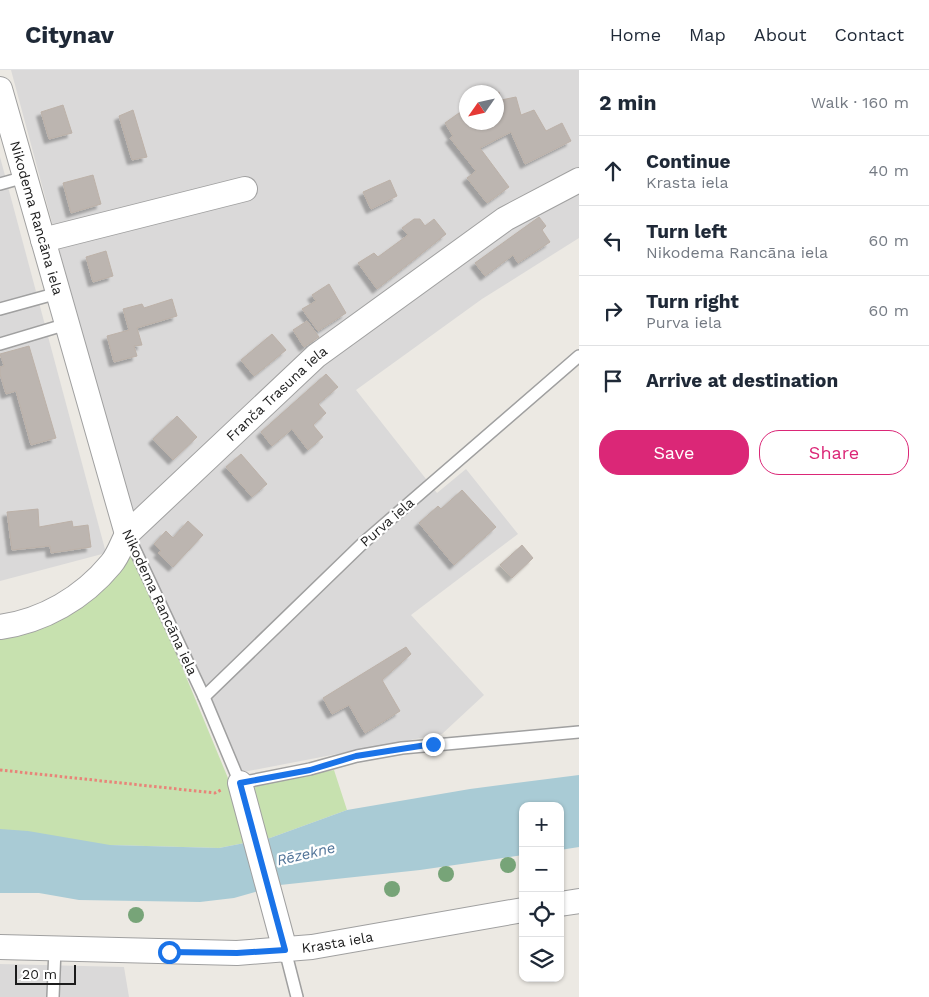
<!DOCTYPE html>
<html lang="en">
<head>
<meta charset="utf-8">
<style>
	:root { --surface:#fff; --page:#f2f2f3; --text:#1f2937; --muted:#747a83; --line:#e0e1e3; --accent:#db2777 }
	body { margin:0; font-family:"Work Sans",sans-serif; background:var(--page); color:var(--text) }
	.controls { position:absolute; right:15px; bottom:15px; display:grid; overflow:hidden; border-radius:10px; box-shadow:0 1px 4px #0004 }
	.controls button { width:45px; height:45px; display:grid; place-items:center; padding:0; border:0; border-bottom:1px solid var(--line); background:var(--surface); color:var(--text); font:25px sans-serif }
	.compass { position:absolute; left:459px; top:15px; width:45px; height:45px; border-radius:50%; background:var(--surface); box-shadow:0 1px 4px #0004; rotate:236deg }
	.scale { position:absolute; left:15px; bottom:12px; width:61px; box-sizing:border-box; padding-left:5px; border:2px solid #1c1c1c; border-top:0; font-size:14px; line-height:18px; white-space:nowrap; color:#1c1c1c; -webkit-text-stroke:4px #fff; paint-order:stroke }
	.stop { position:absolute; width:15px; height:15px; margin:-11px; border:4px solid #1a73e8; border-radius:50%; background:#fff }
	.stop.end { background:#1a73e8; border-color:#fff; box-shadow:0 1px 5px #0008 }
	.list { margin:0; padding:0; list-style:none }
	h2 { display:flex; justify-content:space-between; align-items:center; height:65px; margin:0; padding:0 20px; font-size:21px }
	h2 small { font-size:16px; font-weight:400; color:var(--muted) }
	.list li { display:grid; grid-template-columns:32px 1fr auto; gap:15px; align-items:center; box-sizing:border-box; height:70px; padding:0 20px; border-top:1px solid var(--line) }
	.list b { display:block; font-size:19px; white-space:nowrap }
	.list p { margin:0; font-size:16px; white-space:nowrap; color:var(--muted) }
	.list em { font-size:16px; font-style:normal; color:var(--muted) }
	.actions { display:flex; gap:10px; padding:15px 20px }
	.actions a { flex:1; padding:11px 0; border:1px solid var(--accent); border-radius:20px; text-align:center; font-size:18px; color:var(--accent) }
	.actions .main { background:var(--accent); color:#fff }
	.icon { flex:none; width:28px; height:28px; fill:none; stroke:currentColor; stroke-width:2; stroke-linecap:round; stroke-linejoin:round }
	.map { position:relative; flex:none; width:579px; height:927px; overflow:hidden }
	header { display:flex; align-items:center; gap:30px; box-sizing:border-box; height:70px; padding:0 25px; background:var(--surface); border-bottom:1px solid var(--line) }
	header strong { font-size:24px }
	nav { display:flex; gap:28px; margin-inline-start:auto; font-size:18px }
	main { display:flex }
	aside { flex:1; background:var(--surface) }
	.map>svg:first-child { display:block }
	.residential { fill:#dad9d9; fill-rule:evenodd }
	.grass { fill:#c7e1af }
	.water { fill:#a9cbd5 }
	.building { fill:#bcb5b0; stroke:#bcb1a8; filter:url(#shadow) }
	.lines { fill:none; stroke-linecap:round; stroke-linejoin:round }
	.lane-casing { stroke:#a0a0a0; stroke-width:14 }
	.street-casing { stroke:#a0a0a0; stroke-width:26 }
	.path { stroke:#e88479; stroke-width:3; stroke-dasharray:2.5 2.5; stroke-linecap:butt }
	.lane { stroke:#fff; stroke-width:11 }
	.street { stroke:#fff; stroke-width:24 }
	.tree { fill:#77a478 }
	.route { stroke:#1a73e8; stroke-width:6 }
	.labels { text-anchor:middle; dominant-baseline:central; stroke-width:4.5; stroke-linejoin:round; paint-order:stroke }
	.street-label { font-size:14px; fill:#1c1c1c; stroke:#fff }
	.water-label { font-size:15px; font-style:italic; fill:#527599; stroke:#fff }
</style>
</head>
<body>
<header>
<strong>Citynav</strong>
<nav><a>Home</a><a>Map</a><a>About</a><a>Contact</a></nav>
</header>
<main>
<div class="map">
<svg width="579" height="927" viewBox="0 0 579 927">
	<defs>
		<filter id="shadow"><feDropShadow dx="-4.5" dy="4.5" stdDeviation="1" flood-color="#0004"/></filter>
	</defs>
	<rect width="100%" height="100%" fill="#ece9e3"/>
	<g class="residential">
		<path d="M11 0H579V168L482 229 356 320 437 423 466 399 518 464 411 545 484 625 442 664 243 702 138 473ZM467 22H497V52H467Z"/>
		<path d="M0 87 106 483 0 511Z"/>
		<path d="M0 894 124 897 129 927H0Z"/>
	</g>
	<path class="grass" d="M127 464 242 742 249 723 258 714 334 700 347 740 270 768 219 778 110 775 0 784V555L70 530Z"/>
	<path class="water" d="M579 705V777L560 780V736H523V785L420 800 280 815 234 828 200 832 79 830 39 823H0V759L28 761 110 775 219 778 270 768 347 740 470 719Z"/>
	<g class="building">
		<path d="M499 22 501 30 516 27 521 45 534 40 546 61 562 53 571 71 525 94 511 62 480 78 509 117 487 133 467 108 476 101 450 68 453 66 445 53 466 38V52H496V23Z"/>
		<path d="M63 35 72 63 49 69 41 42Z"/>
		<path d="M133 40 147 87 132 90 119 46Z"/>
		<path d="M93 105 101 134 71 143 63 113Z"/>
		<path d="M390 110 397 126 371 139 363 122Z"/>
		<path d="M539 147 546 156 542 160 550 172 518 193 513 185 485 206 475 193Z"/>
		<path d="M414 149H420L425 156 434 149 446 164 377 219 358 193 374 183 378 187 408 165 402 158Z"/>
		<path d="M106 181 113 206 93 212 86 187Z"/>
		<path d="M329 214 346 243 318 261 302 239 316 231 312 225Z"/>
		<path d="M172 229 177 246 137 258 142 275 134 276 137 286 114 292 107 266 129 260 123 239 142 234 144 238Z"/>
		<path d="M307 251 319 267 304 277 293 260Z"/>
		<path d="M272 264 286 280 254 306 241 290Z"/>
		<path d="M29 276 56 368 31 375 16 321 6 324 0 304V297L4 296 0 284Z"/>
		<path d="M326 304 338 317 318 334 326 343 313 355 323 367 308 380 292 359 272 376 261 362Z"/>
		<path d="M177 346 197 367 173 390 153 369Z"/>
		<path d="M241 384 267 414 252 427 226 397Z"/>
		<path d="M462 420 496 457 454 495 419 453 438 436 441 439Z"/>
		<path d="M38 439 39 457 72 451 73 457 88 455 91 477 51 483 50 476 12 480 7 442Z"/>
		<path d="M188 451 203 465 173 497 158 483 161 481 154 474 166 461 173 468Z"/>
		<path d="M522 475 533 488 512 508 500 495Z"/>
		<path d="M406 577 411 584 382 610 400 641 365 663 349 635 332 644 323 628Z"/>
	</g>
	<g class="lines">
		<g class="lane-casing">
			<g id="lane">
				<path d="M0 114 25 107"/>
				<path d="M0 239 58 223"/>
				<path d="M0 274 67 254"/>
				<path d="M128 465 204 627 240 713 310 699 357 686 402 678 579 662"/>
				<path d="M204 627 363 473 579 286"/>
				<path d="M285 880 297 927"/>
				<path d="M53 927 55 879"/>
			</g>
		</g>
		<g class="street-casing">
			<g id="street">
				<path id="s1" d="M0 19 127 464"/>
				<path d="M43 170 245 119"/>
				<path id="s2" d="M0 557C43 551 83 528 111 494 118 486 122 474 127 464L316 286 505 149 579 110"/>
				<path d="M240 713 285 880"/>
				<path d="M560 834 579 831"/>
				<path id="s3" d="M0 877 237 883 312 877 523 840"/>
			</g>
		</g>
		<path class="path" d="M0 700 215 723 221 720"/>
		<use href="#lane" class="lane"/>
		<use href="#street" class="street"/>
	</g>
	<g class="tree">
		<circle cx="508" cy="795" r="8"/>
		<circle cx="446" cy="804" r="8"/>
		<circle cx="392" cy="819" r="8"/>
		<circle cx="136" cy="845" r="8"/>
	</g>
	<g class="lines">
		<path class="route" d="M169 882 237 883 285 880 240 713 310 700 356 686 433 674"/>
	</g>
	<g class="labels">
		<g class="street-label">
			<text stroke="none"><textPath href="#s1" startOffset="134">Nikodema Rancāna iela</textPath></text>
			<text stroke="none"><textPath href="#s2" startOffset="370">Franča Trasuna iela</textPath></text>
			<text transform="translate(387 452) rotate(-41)">Purva iela</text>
			<text transform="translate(160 532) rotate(65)">Nikodema Rancāna iela</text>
			<text stroke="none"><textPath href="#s3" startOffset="338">Krasta iela</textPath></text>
		</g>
		<g class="water-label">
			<text transform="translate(306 784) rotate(-13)">Rēzekne</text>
		</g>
	</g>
</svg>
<div class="controls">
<button>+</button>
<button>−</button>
<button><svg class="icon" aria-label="locate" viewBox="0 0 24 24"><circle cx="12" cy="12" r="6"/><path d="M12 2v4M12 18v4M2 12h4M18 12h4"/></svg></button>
<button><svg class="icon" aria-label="layers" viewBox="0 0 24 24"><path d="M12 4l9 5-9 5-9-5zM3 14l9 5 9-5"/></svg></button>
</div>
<svg class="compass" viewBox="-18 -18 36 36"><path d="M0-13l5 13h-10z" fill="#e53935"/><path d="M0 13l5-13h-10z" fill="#747a83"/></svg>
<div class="scale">20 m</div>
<div class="stop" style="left:169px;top:882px"></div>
<div class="stop end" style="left:433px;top:674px"></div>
</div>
<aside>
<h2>2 min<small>Walk · 160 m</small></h2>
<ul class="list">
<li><svg class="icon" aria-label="ahead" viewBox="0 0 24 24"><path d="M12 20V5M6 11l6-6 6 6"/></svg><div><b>Continue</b><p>Krasta iela</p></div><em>40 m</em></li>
<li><svg class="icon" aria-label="left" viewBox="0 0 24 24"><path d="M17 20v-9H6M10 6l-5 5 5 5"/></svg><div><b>Turn left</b><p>Nikodema Rancāna iela</p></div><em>60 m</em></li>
<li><svg class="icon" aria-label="right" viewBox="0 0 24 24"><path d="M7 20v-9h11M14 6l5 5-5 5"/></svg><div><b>Turn right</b><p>Purva iela</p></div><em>60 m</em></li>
<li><svg class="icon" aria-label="arrive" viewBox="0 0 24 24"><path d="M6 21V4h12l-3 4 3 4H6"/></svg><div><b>Arrive at destination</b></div></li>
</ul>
<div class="actions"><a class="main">Save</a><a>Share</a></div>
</aside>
</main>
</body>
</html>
